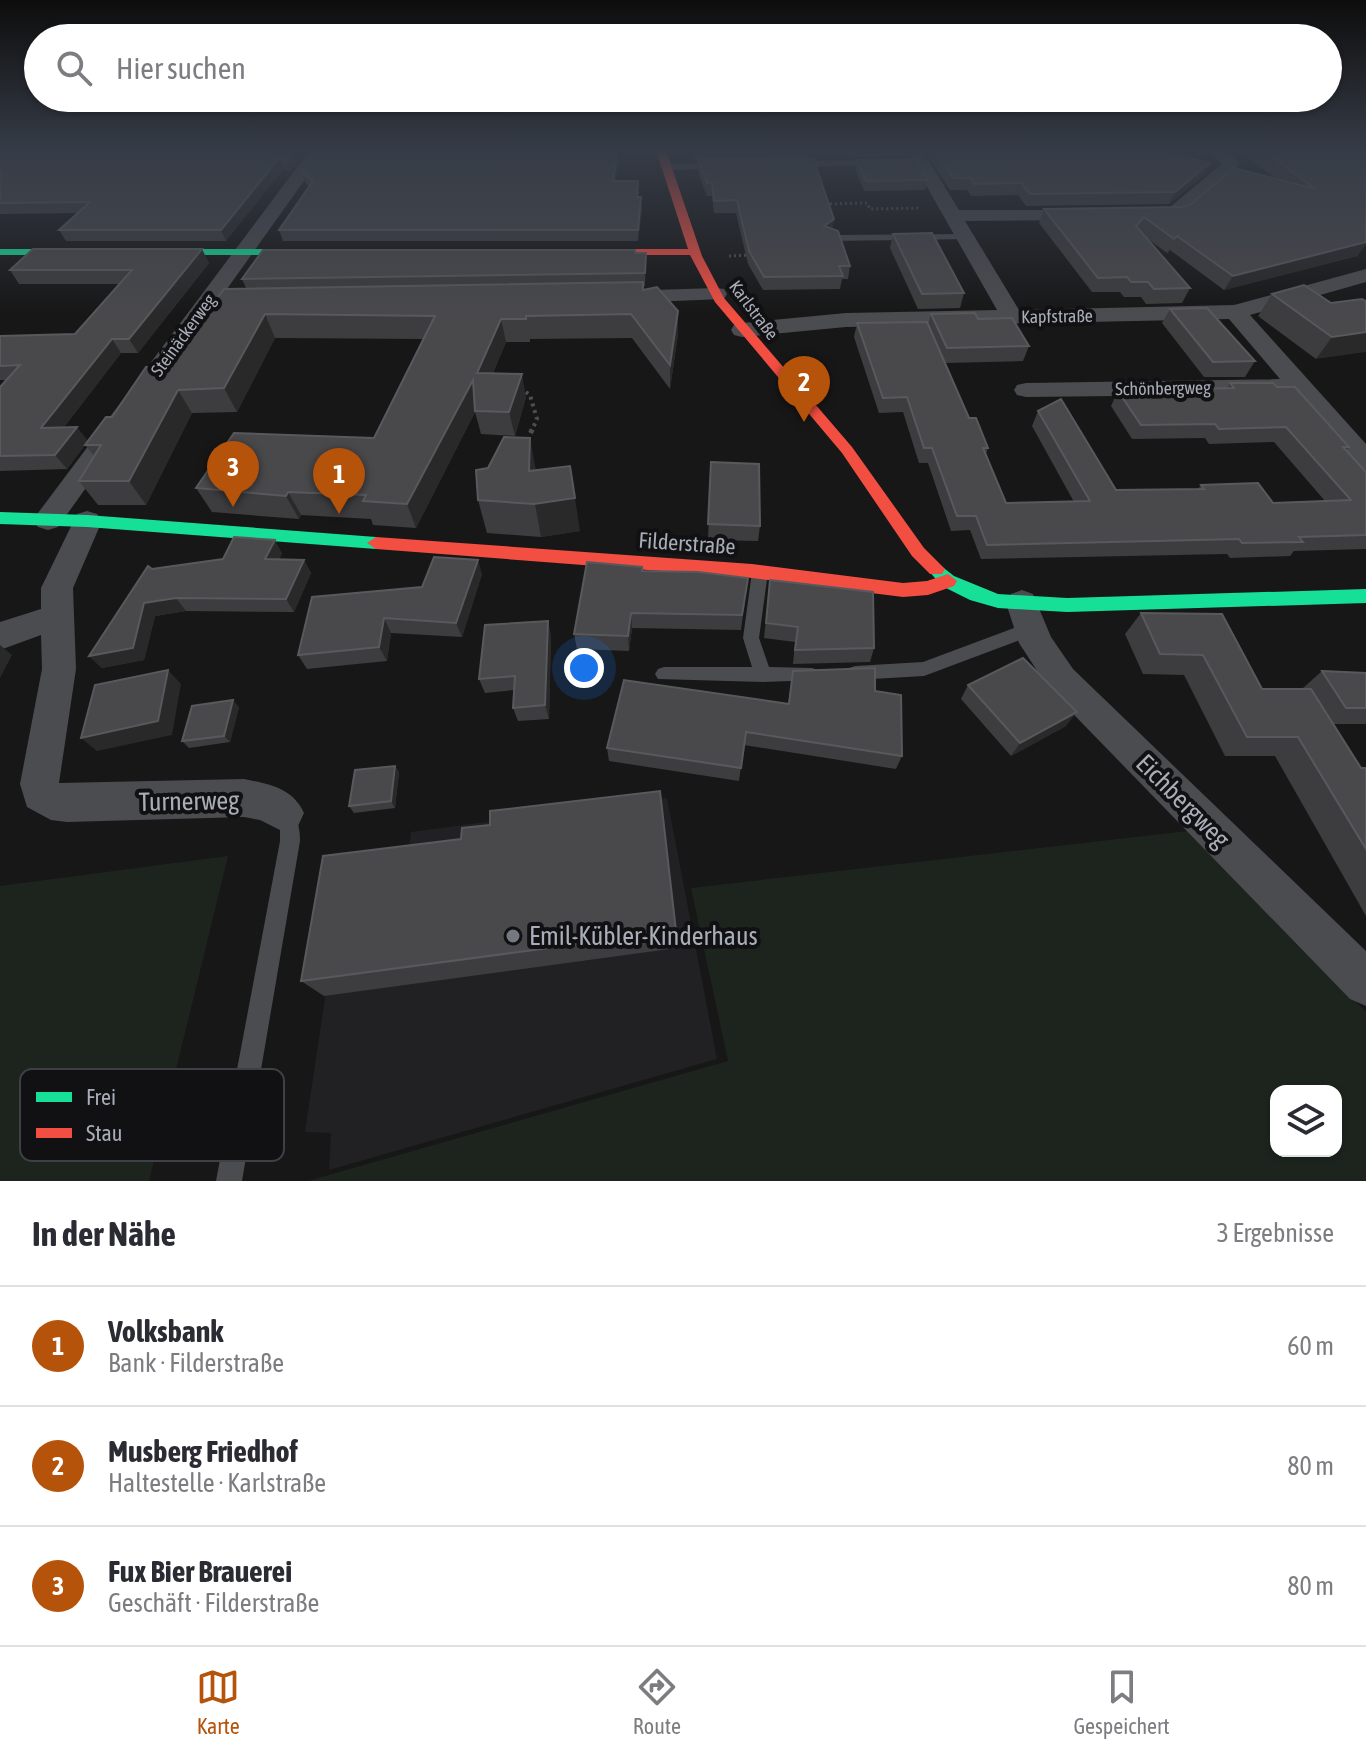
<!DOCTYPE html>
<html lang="de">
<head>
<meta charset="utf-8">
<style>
	:root { --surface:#fff; --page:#f2f2f3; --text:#2b2b33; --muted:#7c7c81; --line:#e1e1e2; --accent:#b45309 }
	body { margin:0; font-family:"Asap Condensed",sans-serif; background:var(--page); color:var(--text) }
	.controls { position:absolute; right:24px; bottom:24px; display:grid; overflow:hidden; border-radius:16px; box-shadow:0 2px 6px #0004 }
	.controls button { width:72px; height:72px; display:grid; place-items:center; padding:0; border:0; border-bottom:2px solid var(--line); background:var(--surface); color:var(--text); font:40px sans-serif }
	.you { position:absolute; left:584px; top:668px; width:28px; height:28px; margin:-20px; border:6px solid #fff; border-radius:50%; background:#1a73e8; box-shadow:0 0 0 12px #1a73e833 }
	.badge { display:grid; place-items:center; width:52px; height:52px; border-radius:50%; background:var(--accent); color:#fff; font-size:26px; font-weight:700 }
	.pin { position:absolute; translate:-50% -66px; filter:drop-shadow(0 2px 4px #0008) }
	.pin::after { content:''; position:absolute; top:42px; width:28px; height:24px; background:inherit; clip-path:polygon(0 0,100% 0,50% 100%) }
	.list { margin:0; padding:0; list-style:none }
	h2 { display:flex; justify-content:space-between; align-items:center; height:104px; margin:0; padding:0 32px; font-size:34px }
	h2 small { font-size:26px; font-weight:400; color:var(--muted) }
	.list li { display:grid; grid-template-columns:52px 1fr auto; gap:24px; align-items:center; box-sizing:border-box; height:120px; padding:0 32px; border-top:2px solid var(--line) }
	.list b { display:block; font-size:30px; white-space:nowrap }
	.list p { margin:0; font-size:26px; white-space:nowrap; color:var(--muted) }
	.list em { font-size:26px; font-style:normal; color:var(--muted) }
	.icon { flex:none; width:44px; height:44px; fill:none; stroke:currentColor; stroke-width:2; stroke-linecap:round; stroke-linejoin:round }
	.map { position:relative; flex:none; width:1366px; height:1181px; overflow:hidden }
	.search { position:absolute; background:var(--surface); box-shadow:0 2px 6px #0004; left:24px; right:24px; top:24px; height:88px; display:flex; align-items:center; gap:20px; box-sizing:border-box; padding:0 28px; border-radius:44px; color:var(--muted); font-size:30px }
	.sheet { height:464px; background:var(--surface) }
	nav { display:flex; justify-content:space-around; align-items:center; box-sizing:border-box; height:112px; border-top:2px solid var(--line); background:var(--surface); font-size:22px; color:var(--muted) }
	nav a { display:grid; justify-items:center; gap:4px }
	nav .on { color:var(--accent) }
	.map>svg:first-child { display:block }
	.built { fill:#212123 }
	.green { fill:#1d241e; fill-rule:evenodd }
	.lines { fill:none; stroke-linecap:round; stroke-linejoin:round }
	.path-far2 { stroke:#4d4e52; stroke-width:3; stroke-dasharray:2 3; stroke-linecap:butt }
	.path-far1 { stroke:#4d4e52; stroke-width:4; stroke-dasharray:3 4; stroke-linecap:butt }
	.path { stroke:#4d4e52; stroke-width:5; stroke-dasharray:4 6; stroke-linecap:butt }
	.lane { fill:#4b4c50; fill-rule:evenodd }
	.street { fill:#4b4c50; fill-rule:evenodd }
	.fast { fill:#16e098; fill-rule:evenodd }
	.jam { fill:#f24e42; fill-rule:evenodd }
	.wall { fill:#3d3d3f }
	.shaded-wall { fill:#29292a }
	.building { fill:#49494c; stroke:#58595d; stroke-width:2 }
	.poi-dot { fill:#757880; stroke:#111113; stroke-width:3 }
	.labels { text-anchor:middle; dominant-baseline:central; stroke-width:8; stroke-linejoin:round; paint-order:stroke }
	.far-street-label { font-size:18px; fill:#a8adb8; stroke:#111113 }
	.street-label { font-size:22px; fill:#a8adb8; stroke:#111113 }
	.near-street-label { font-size:26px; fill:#a8adb8; stroke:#111113 }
	.near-poi-label { font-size:26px; fill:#a8adb8; stroke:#111113; text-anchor:start }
	.key { fill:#111113; stroke:#3e4045; stroke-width:2 }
	.key-label { font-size:22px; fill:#a8adb8 }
</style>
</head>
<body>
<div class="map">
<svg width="1366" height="1181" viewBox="0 0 1366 1181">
	<rect width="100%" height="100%" fill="#171717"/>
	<path class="built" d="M667 798 717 1059 329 1170 331 1133 305 1132 343 877 407 869 411 832Z"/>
	<g class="green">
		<path d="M1188 831 1366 1012V1181H308L728 1061 691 888ZM1276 1091H1336V1151H1276Z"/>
		<path d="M228 856 149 1181H0V886Z"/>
	</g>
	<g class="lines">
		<g class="path-far2">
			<path d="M825 204 867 203 870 209 920 208"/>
			<path d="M729 256 751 255"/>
		</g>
		<path class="path-far1" d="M520 388 530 395 537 419 533 428"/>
		<path class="path" d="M526 442 534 426"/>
		<g class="lane">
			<path d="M876 160 879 161V165L795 167 791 164 795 161Z"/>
			<path d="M720 163 723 164V168L666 170 662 167 666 164Z"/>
			<path d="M966 234 971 237 969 239 830 241 825 238 830 235Z"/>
			<path d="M760 566 768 572 759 638 769 667 812 668 818 670 821 675 818 680 763 682 658 679 655 674 658 669 664 667H752L743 638 752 572Z"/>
			<path d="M1030 622 1036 624 1038 629 1036 634 924 676 855 680 849 678 846 673 849 668 855 666 923 662Z"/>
			<path d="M284 803 291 806C297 819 300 827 300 841L242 1181H216L280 841V826L274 813 277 806Z"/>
		</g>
		<g class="street">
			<path d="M310 150H326L222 296 265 298 268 303 265 308 213 310 58 527 48 530 38 527 33 520 38 513Z"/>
			<path d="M906 150H922L959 210H1090L1092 214 1083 220 965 221 1019 310 1234 305 1366 269V282L1250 315 1366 444V470L1356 467 1293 394 1026 397 1017 395 1014 390 1017 385 1026 383 1280 379 1229 319 846 327 742 337 734 335 731 330 734 325 742 323 846 313 997 310Z"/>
			<path d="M1208 150C1223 150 1234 149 1239 165L1182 216 1134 217 1132 213 1134 209 1170 207 1222 164Z"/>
			<path d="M716 288 724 289 727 294 724 299 623 303 612 297 623 291Z"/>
			<path d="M87 511 97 514 102 521 73 588 76 669 59 783 244 779C269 784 293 788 304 813L298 826 284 832 260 820 244 817 67 822 51 820 27 807 20 784 42 669 41 635 0 650V622L41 609V588L77 514Z"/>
			<path d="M1022 590 1033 594 1051 637 1073 669 1366 951V1006L1350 999 1049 689 1019 643 1006 603 1011 594Z"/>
		</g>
		<g class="fast">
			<path d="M0 249H322L328 252 322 255H0Z"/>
			<path d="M0 512 87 515 376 537 385 543 376 549 87 527 0 524Z"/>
			<path d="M936 562 954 576 998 594 1067 598 1366 589V603L1067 612 998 608 970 600 942 586 927 569Z"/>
		</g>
		<g class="jam">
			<path d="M656 150H666L702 256 724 298 852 447 924 548 945 569 942 574H930L912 556 842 453 715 302 690 255H574L568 252 574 249H688Z"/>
			<path d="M376 537 752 564 903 583 927 581 948 574 957 581 954 586 928 595 903 597 752 578 376 549 367 543Z"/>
		</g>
	</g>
	<g class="wall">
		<path d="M0 150H308L290 172 284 168 226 241H66L59 230 78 213 0 214Z"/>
		<path d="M693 150H808L807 158 833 229 850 266 848 279H842L840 289 763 290 748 264 736 213H714L712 196H707L698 172V160L694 161Z"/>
		<path d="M846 150H908L907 157 849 158Z"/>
		<path d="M924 150H1157L1210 163 1204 175 1169 204 1026 206 1018 195 971 196 967 190H950Z"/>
		<path d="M1239 150H1366V244L1357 256 1224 290 1170 250 1167 253 1144 236 1190 288 1182 303 1146 304 1141 297H1124L1120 292H1092L1039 223 1044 209 1183 207 1276 179Z"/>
		<path d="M620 153 616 181 639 192 638 197 642 208 638 241H283L279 230 309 186 306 184 302 173Z"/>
		<path d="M856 160 928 180 925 190 864 191 855 169Z"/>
		<path d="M893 234 964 293 960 308 918 309 890 248Z"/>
		<path d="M636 253H646L645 286H644V290L678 334 670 389 632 338 530 339V342H506L493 373 526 397 515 436 481 434 475 412 416 528 373 525 371 519 301 515 299 519 212 512 196 488 374 438 423 339 275 338 237 412 192 413 146 505H98L79 481 94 456 85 445 67 469 0 471V387L6 380H0V336L75 334 120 284H19L10 270 209 263 138 353H121L64 427 88 441 112 417 168 367 246 288 242 279Z"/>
		<path d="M1272 294 1331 303 1366 301 1316 359 1258 316Z"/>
		<path d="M1170 309 1255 361 1245 377H1204L1162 323Z"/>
		<path d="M931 314 978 319 1029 346 1023 361 945 363 969 418 988 448 986 454 1006 503 1074 502 1032 426 1038 411 1116 490 1198 489 1201 485 1273 503 1325 501 1274 442 1209 444 1205 438 1132 439 1111 406 1118 391 1227 388 1230 383 1277 387 1349 447 1346 451 1366 472V549L1294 551 1290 556 1230 558 1227 554 981 559 970 530 951 531 928 463H919L903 412 879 413 854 337 857 323 928 325Z"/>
		<path d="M711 462 760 526 758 541 708 540Z"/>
		<path d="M536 470 580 531 541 537 487 533 478 500Z"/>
		<path d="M282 553 279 560H304L311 573 294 612 186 611 155 616 144 660 102 668 89 656 152 569Z"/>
		<path d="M642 567 643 571 748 578 741 630 632 628 629 651 577 649 574 634Z"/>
		<path d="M482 574 462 637 391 633 387 661 307 669 298 655 422 587Z"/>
		<path d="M770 580 874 648 870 662 793 664 795 642 764 638Z"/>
		<path d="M1141 613 1262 689H1304L1303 688 1322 671 1366 673V724H1334L1361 768H1366V916L1275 756H1225L1184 675 1143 674 1125 634Z"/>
		<path d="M551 635 549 719 518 721 513 708 514 690 485 693 479 679Z"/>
		<path d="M793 671 875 691 902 756 896 769 744 745 739 781 609 761 607 748 788 704Z"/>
		<path d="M968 685 1066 726 1011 756 961 699Z"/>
		<path d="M239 707 230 742 189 748 182 741Z"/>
		<path d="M395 766 399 772 395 808 354 813 349 806Z"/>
		<path d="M676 931 677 948 324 996 301 981Z"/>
	</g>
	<g class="shaded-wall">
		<path d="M296 150H308L290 172 286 162Z"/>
		<path d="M618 150H620V153L614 192 613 181Z"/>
		<path d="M280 157 284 168 226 241 221 230Z"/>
		<path d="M1210 163 1204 175 1169 204 1175 192Z"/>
		<path d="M641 197 642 208 638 241V230Z"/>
		<path d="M834 219 832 232 824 226Z"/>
		<path d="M1366 242V244L1357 256 1224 290 1233 276Z"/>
		<path d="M202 249 209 263 138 353 129 339Z"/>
		<path d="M678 311V334L670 389V365Z"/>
		<path d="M265 314 275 338 237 412 224 388Z"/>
		<path d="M501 319 506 342 483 396 477 373Z"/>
		<path d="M1366 332V352L1316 359 1332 337Z"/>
		<path d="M112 339 121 353 53 442 41 428Z"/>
		<path d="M522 374 526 397 515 436 509 412Z"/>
		<path d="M473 380 479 404 416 528 407 504Z"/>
		<path d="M178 390 192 413 146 505 129 481Z"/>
		<path d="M77 427 88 441 67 469 55 455Z"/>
		<path d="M530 438 536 471 575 498 580 531 541 537 529 471Z"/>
		<path d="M288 492 301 515 299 519 286 496Z"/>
		<path d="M275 540 282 553 273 572 265 559Z"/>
		<path d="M304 560 311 573 294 612 286 599Z"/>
		<path d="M478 560 482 574 462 637 456 623Z"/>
		<path d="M176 598 186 611 155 616 144 660 102 668 89 656 144 603Z"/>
		<path d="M631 613 632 628 629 651 628 636Z"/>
		<path d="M384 618 391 633 387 661 379 647Z"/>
		<path d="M548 621 551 635 549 719 545 705Z"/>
		<path d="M0 645 12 655 0 678Z"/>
		<path d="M168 670 181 684 172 735 97 751 81 738Z"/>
		<path d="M233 700 239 707 230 742 224 736Z"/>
		<path d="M1077 712 1066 726 1011 756 1020 743Z"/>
		<path d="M395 766 399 772 395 808 391 801Z"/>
	</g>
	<g class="building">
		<path d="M0 150H296L286 162 280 157 221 230H59L90 202 0 203Z"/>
		<path d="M318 150H618L613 181H638L637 197H641L638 230H279L313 181 302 173Z"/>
		<path d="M934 150H1157L1210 163 1175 192 1030 194 1021 183 974 184 970 178H953Z"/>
		<path d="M1263 150H1366V242L1233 276 1177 236 1174 239 1144 217 1136 226 1190 288 1154 289 1148 282H1131L1127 277 1098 278 1044 209 1183 207 1191 204 1234 168 1315 189Z"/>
		<path d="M813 158 834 219 824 226 838 231 850 266H839L843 276 764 277 749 251 737 200 714 201 712 183H707L698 160Z"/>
		<path d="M915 159 928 180 866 181 856 160Z"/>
		<path d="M932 233 964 293 922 294 893 234Z"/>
		<path d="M33 249H202L129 339H112L41 428 77 427 55 455 0 456V387L20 365 0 366V336L75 334 132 270H10Z"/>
		<path d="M263 250H635V253H646L645 273 242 279Z"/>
		<path d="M643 282V290L657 287 678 311 670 365 631 314 526 316V319H501L477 373 522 374 509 412 475 411 473 380 407 504 363 501 366 495 288 492 286 496 196 488 234 433 374 438 435 316 265 314 224 388 178 390 129 481H79L101 445H85L106 417H112L146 367H168L224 289Z"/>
		<path d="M1304 285 1331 303 1362 299 1366 301V332L1332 337 1272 294Z"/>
		<path d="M1207 308 1255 361 1213 362 1170 309Z"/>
		<path d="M975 313 978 319 1012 318 1029 346 947 348 931 314Z"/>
		<path d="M927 322 969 418H976L988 448H983L1006 503 1090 501 1038 411 1061 399 1116 490 1204 489 1201 485 1258 483 1273 503 1351 500 1286 427 1219 429 1215 424 1141 425 1118 391 1234 388 1230 383H1273L1277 387H1295L1349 447H1343L1366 472V535L1299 537 1303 542 1242 543 1239 539 987 545 976 516H957L932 448H924L907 397 883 398 857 323Z"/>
		<path d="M504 437 530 438 529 471 570 466 575 498 534 504 478 500 476 470 488 468Z"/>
		<path d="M711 462 759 464 760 526 708 524Z"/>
		<path d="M234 537 275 540 265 559 304 560 286 599 176 598 144 603 133 648 89 656 148 566 152 569 223 559Z"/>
		<path d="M434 557 478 560 456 623 384 618 379 647 298 655 312 597 422 587Z"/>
		<path d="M587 562 642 567V571L698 572 748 578 742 615 631 613 628 636 574 634Z"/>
		<path d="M770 580 873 592 874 648 795 650 798 627 766 623Z"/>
		<path d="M1141 613 1222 614 1262 689H1311L1361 768H1366V849L1298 737H1247L1203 655 1160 654Z"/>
		<path d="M548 621 545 705 513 708 515 676 479 679 485 625Z"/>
		<path d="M1023 658 1077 712 1020 743 968 685Z"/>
		<path d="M875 668V691L901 695 902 756 746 732 741 768 607 748 624 680 789 704 793 671Z"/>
		<path d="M168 670 158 721 81 738 95 685Z"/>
		<path d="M1322 671 1366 673V708H1346Z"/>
		<path d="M233 700 224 736 182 741 192 706Z"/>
		<path d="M395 766 391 801 349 806 355 770Z"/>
		<path d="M660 791 676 931 301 981 323 856 461 839 462 828 490 825V811Z"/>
	</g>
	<linearGradient id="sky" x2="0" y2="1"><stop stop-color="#0d0d0d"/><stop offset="0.48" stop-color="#363c47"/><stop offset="1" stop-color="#363c47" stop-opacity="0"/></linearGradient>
	<rect width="1366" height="315" fill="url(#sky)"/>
	<circle class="poi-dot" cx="513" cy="936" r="8"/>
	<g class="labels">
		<g class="far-street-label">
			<text transform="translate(754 310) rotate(53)">Karlstraße</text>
			<text transform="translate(1057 316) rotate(-1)">Kapfstraße</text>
			<text transform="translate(183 335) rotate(-54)">Steinäckerweg</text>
			<text transform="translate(1163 388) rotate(-1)">Schönbergweg</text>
		</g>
		<g class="street-label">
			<text transform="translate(687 543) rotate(4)">Filderstraße</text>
		</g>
		<g class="near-street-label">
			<text transform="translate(189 801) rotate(-1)">Turnerweg</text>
			<text transform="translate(1183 801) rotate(45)">Eichbergweg</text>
		</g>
		<g class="near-poi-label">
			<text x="529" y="936">Emil-Kübler-Kinderhaus</text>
		</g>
	</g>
	<rect x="20" y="1069" width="264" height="92" rx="12" class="key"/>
	<rect x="36" y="1092" width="36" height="10" fill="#16e098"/>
	<rect x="36" y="1128" width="36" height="10" fill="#f24e42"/>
	<g class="key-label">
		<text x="86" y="1105">Frei</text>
		<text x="86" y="1141">Stau</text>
	</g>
</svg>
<div class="controls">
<button><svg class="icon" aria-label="layers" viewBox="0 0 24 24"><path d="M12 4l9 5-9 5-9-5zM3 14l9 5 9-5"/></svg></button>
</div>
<div class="you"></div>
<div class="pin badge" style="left:339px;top:514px">1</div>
<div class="pin badge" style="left:804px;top:422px">2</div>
<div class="pin badge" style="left:233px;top:507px">3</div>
<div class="search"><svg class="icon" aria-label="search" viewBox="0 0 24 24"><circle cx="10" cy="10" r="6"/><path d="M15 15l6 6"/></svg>Hier suchen</div>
</div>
<section class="sheet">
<h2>In der Nähe<small>3 Ergebnisse</small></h2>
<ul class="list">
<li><span class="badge">1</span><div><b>Volksbank</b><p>Bank · Filderstraße</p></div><em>60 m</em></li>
<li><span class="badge">2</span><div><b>Musberg Friedhof</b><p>Haltestelle · Karlstraße</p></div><em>80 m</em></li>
<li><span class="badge">3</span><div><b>Fux Bier Brauerei</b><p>Geschäft · Filderstraße</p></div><em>80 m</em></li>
</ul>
</section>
<nav>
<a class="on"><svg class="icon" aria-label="map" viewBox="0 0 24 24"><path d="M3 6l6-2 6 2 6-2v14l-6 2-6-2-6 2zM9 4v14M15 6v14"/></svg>Karte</a>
<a><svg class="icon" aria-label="directions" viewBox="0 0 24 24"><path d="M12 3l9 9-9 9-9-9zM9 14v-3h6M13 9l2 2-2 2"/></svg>Route</a>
<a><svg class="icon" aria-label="saved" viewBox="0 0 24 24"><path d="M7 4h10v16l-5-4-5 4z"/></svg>Gespeichert</a>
</nav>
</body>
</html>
